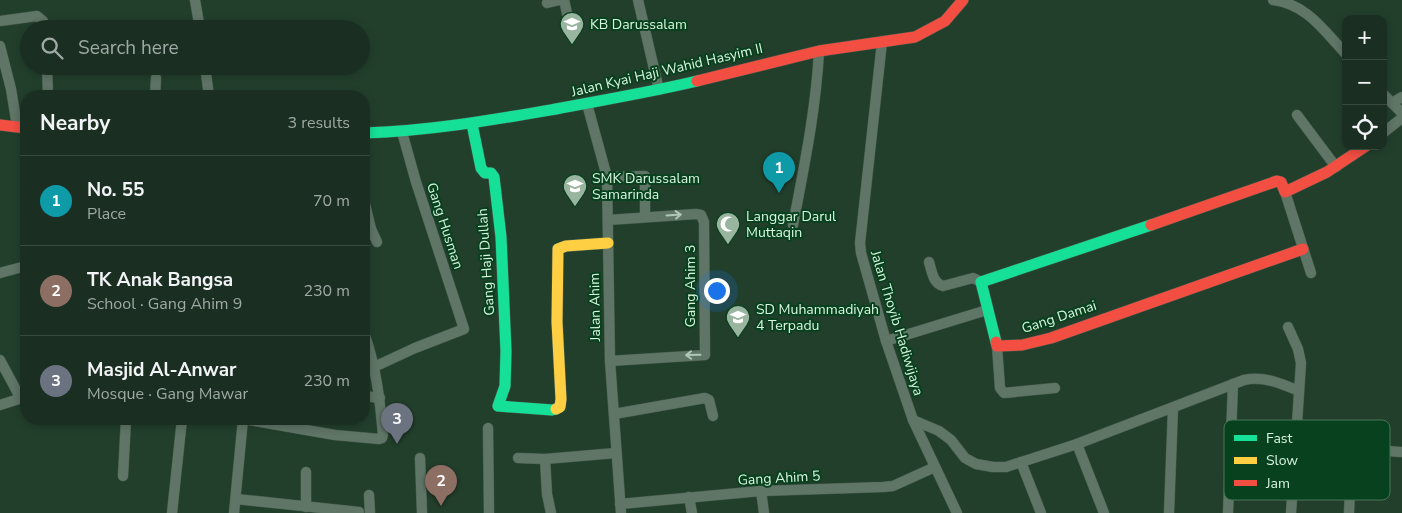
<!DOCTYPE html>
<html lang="en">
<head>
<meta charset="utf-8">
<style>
	:root { --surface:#1a2f21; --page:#273b2e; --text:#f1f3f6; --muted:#9fa9a5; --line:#384a3f; --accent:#d6ab8b }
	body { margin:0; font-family:"Nunito Sans",sans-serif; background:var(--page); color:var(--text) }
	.controls { position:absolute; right:15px; top:15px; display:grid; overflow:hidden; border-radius:10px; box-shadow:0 2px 8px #0003 }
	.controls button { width:45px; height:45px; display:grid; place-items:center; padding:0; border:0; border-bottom:1px solid var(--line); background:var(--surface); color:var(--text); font:25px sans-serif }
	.you { position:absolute; left:716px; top:290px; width:18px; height:18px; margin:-12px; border:4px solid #fff; border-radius:50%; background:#1a73e8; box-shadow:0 0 0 8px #1a73e833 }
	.badge { display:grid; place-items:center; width:32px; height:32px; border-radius:50%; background:var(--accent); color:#fff; font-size:16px; font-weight:700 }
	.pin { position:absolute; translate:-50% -41px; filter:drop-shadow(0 1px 2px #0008) }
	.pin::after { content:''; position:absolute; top:26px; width:18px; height:15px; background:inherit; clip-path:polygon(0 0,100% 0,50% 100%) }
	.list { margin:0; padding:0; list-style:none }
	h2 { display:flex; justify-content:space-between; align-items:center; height:65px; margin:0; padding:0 20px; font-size:21px }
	h2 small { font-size:16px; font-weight:400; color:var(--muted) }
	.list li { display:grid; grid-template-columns:32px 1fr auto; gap:15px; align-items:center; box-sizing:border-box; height:90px; padding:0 20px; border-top:1px solid var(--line) }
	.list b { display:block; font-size:19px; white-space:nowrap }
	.list p { margin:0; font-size:16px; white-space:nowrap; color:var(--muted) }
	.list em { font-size:16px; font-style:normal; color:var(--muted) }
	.icon { flex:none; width:28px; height:28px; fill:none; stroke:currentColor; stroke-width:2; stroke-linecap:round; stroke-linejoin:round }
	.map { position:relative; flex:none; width:1402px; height:513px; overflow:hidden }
	.search { position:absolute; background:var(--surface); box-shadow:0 2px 8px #0003; left:20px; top:20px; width:350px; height:55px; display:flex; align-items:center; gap:12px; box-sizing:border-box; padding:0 18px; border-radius:28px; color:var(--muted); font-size:19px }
	.panel { position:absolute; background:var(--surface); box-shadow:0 2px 8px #0003; left:20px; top:90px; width:350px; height:335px; border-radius:20px }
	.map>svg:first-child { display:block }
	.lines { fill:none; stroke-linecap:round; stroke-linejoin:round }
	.street-casing { stroke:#445a4b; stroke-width:11 }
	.fast-casing { stroke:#445a4b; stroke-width:12 }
	.slow-casing { stroke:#445a4b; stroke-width:12 }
	.jam-casing { stroke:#445a4b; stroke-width:12 }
	.street { stroke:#5f7566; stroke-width:10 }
	.fast { stroke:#16e098; stroke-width:11 }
	.slow { stroke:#ffcf43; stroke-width:11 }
	.jam { stroke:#f24e42; stroke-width:11 }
	.oneway { stroke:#aec8b4 }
	.labels { text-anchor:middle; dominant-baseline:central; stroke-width:4; stroke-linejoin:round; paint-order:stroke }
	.poi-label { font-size:14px; fill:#d9f4de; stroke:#08411e; text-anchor:start }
	.street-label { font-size:14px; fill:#d9f4de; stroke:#08411e }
	.key { fill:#08411e; stroke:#477758; stroke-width:1 }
	.key-label { font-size:14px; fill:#d9f4de }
</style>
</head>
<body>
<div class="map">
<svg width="1402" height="513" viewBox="0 0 1402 513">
	<rect width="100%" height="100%" fill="#223f2c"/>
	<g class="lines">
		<g class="street-casing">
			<g id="street">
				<path d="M195 0 200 29"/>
				<path d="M564 0 571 31"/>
				<path d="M638 0 659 90"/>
				<path d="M1273 0C1307 4 1324 31 1346 54"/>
				<path d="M547 3 560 0"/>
				<path d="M0 21 37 16 43 21 44 29"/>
				<path d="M882 42 860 243 861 253 886 341 913 420 957 513"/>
				<path d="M0 46 11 89 17 126"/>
				<path d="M47 66 48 96"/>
				<path d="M205 66 209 96"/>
				<path d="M1383 94 1402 113"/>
				<path d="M155 96 156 78"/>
				<path d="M1392 103 1402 97"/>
				<path d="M587 104 607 177 610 361 621 513"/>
				<path d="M1297 115 1336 167"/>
				<path d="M1383 133 1402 118"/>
				<path d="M607 177 645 176V217"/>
				<path d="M1285 192 1311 273"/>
				<path d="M364 200 371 229 377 242"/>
				<path d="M608 220 696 214 701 215 704 222 705 355 610 361"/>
				<path d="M793 225C804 167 816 110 819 51"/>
				<path d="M929 262C932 272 933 283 943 286L973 278 981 282"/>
				<path d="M0 273 26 266"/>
				<path d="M1288 327 1298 349 1301 363 1291 513"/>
				<path d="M886 341 987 310"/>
				<path d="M997 346 1000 388 1004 393 1055 388"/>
				<path d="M0 360 21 399"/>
				<path d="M374 367 415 348 464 329 416 182 402 132"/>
				<path d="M364 396 380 398"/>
				<path d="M0 405 25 397"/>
				<path d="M614 414 705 398 709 400 713 416"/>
				<path d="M243 419 335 435 379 439 382 438 383 435C380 400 376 366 364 333"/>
				<path d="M913 420 939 431 951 440 965 458 976 464 993 467H1006L1077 444 1244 380C1264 376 1280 383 1299 391"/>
				<path d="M488 428 489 513"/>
				<path d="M1077 444 1104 513"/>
				<path d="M420 458 422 513"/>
				<path d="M518 458 545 459 616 453"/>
				<path d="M545 459 547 494 551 513"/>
				<path d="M1021 462 1041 513"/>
				<path d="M123 476 126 419"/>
				<path d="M761 491 764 513"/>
				<path d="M369 495 370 513"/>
				<path d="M689 497 692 513"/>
				<path d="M236 499 359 512"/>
				<path d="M620 504 761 491 883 487 893 486 935 467"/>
				<path d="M306 507V472"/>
				<path d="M172 513 182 419"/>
				<path d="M234 513 243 419"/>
				<path d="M1169 513 1173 408"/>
				<path d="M1228 513 1233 384"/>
				<path d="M1349 513 1351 466C1352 461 1352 455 1357 452 1366 447 1392 452 1402 452"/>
			</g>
		</g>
		<g class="fast-casing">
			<g id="fast">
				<path d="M472 124 481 168 485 173H491L494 177 501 237 506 351 505 386 498 406 552 410 556 409"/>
				<path d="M364 133C429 131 492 120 556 109 603 100 651 92 697 81"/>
				<path d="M996 342 981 282 1151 225"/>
			</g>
		</g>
		<g class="slow-casing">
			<path id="slow" d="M556 409 560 407 561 399 557 322 558 249 566 246 608 243"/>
		</g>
		<g class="jam-casing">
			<g id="jam">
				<path d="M697 81 819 51 915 37 945 21 963 0"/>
				<path d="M0 125 26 128"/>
				<path d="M1151 225 1277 181 1281 182 1285 192 1327 172 1366 146"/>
				<path d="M996 342 997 346 1022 345 1051 338 1303 249"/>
			</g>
		</g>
		<use href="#street" class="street"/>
		<use href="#fast" class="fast"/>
		<use href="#slow" class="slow"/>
		<use href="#jam" class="jam"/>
	</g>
	<defs><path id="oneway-shaft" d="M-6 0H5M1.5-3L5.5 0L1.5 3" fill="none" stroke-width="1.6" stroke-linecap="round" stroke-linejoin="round" transform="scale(1.25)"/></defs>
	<g class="oneway">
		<use href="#oneway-shaft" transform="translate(674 215) rotate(-4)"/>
		<use href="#oneway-shaft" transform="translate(693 355) rotate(179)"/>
	</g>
	<defs>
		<g id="school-pin" transform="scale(1.25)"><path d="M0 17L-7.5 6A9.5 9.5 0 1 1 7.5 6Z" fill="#99b5a0" stroke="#08411e"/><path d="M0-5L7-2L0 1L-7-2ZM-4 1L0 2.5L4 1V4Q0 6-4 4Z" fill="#fff"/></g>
		<g id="mosque-pin" transform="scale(1.25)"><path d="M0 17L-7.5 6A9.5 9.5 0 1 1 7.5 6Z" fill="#99b5a0" stroke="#08411e"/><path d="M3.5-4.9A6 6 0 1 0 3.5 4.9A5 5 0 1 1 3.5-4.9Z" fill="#fff"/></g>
	</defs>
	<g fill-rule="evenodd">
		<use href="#school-pin" x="572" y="24"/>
		<use href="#school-pin" x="575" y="186"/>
		<use href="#mosque-pin" x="728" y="224"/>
		<use href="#school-pin" x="738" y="317"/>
	</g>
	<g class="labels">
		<g class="poi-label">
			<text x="590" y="24">KB Darussalam</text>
			<text x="592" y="178">SMK Darussalam<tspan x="592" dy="16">Samarinda</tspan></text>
			<text x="746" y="216">Langgar Darul<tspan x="746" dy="16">Muttaqin</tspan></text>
			<text x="756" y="309">SD Muhammadiyah<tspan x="756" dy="16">4 Terpadu</tspan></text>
		</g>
		<g class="street-label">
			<text transform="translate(667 70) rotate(-13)">Jalan Kyai Haji Wahid Hasyim II</text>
			<text transform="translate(445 226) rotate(72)">Gang Husman</text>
			<text transform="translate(486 262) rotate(-94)">Gang Haji Dullah</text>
			<text transform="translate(690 286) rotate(-90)">Gang Ahim 3</text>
			<text transform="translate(595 307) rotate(-91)">Jalan Ahim</text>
			<text transform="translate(1059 317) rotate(-18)">Gang Damai</text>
			<text transform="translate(897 323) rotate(73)">Jalan Thoyib Hadiwijaya</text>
			<text transform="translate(779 478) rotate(-3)">Gang Ahim 5</text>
		</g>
	</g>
	<rect x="1224" y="420" width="166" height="80" rx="8" class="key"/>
	<rect x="1234" y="435" width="23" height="6" fill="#16e098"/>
	<rect x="1234" y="457" width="23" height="7" fill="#ffcf43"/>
	<rect x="1234" y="480" width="23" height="6" fill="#f24e42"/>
	<g class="key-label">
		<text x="1266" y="443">Fast</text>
		<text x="1266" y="465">Slow</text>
		<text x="1266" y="488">Jam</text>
	</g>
</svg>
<div class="controls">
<button>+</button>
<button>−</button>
<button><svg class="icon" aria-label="locate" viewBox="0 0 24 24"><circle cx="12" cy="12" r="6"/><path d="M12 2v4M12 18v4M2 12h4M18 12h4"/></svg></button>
</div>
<div class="you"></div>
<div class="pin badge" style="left:779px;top:193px;background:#0f9aa8">1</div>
<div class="pin badge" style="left:441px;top:506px;background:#8d6e63">2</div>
<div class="pin badge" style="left:397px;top:444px;background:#6b7280">3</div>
<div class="search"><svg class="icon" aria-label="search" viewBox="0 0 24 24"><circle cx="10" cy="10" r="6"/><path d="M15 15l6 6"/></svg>Search here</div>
<section class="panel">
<h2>Nearby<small>3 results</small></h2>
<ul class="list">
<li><span class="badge" style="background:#0f9aa8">1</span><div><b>No. 55</b><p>Place</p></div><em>70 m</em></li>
<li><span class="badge" style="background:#8d6e63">2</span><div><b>TK Anak Bangsa</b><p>School · Gang Ahim 9</p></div><em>230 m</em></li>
<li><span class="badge" style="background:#6b7280">3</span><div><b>Masjid Al-Anwar</b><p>Mosque · Gang Mawar</p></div><em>230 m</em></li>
</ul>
</section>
</div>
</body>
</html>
